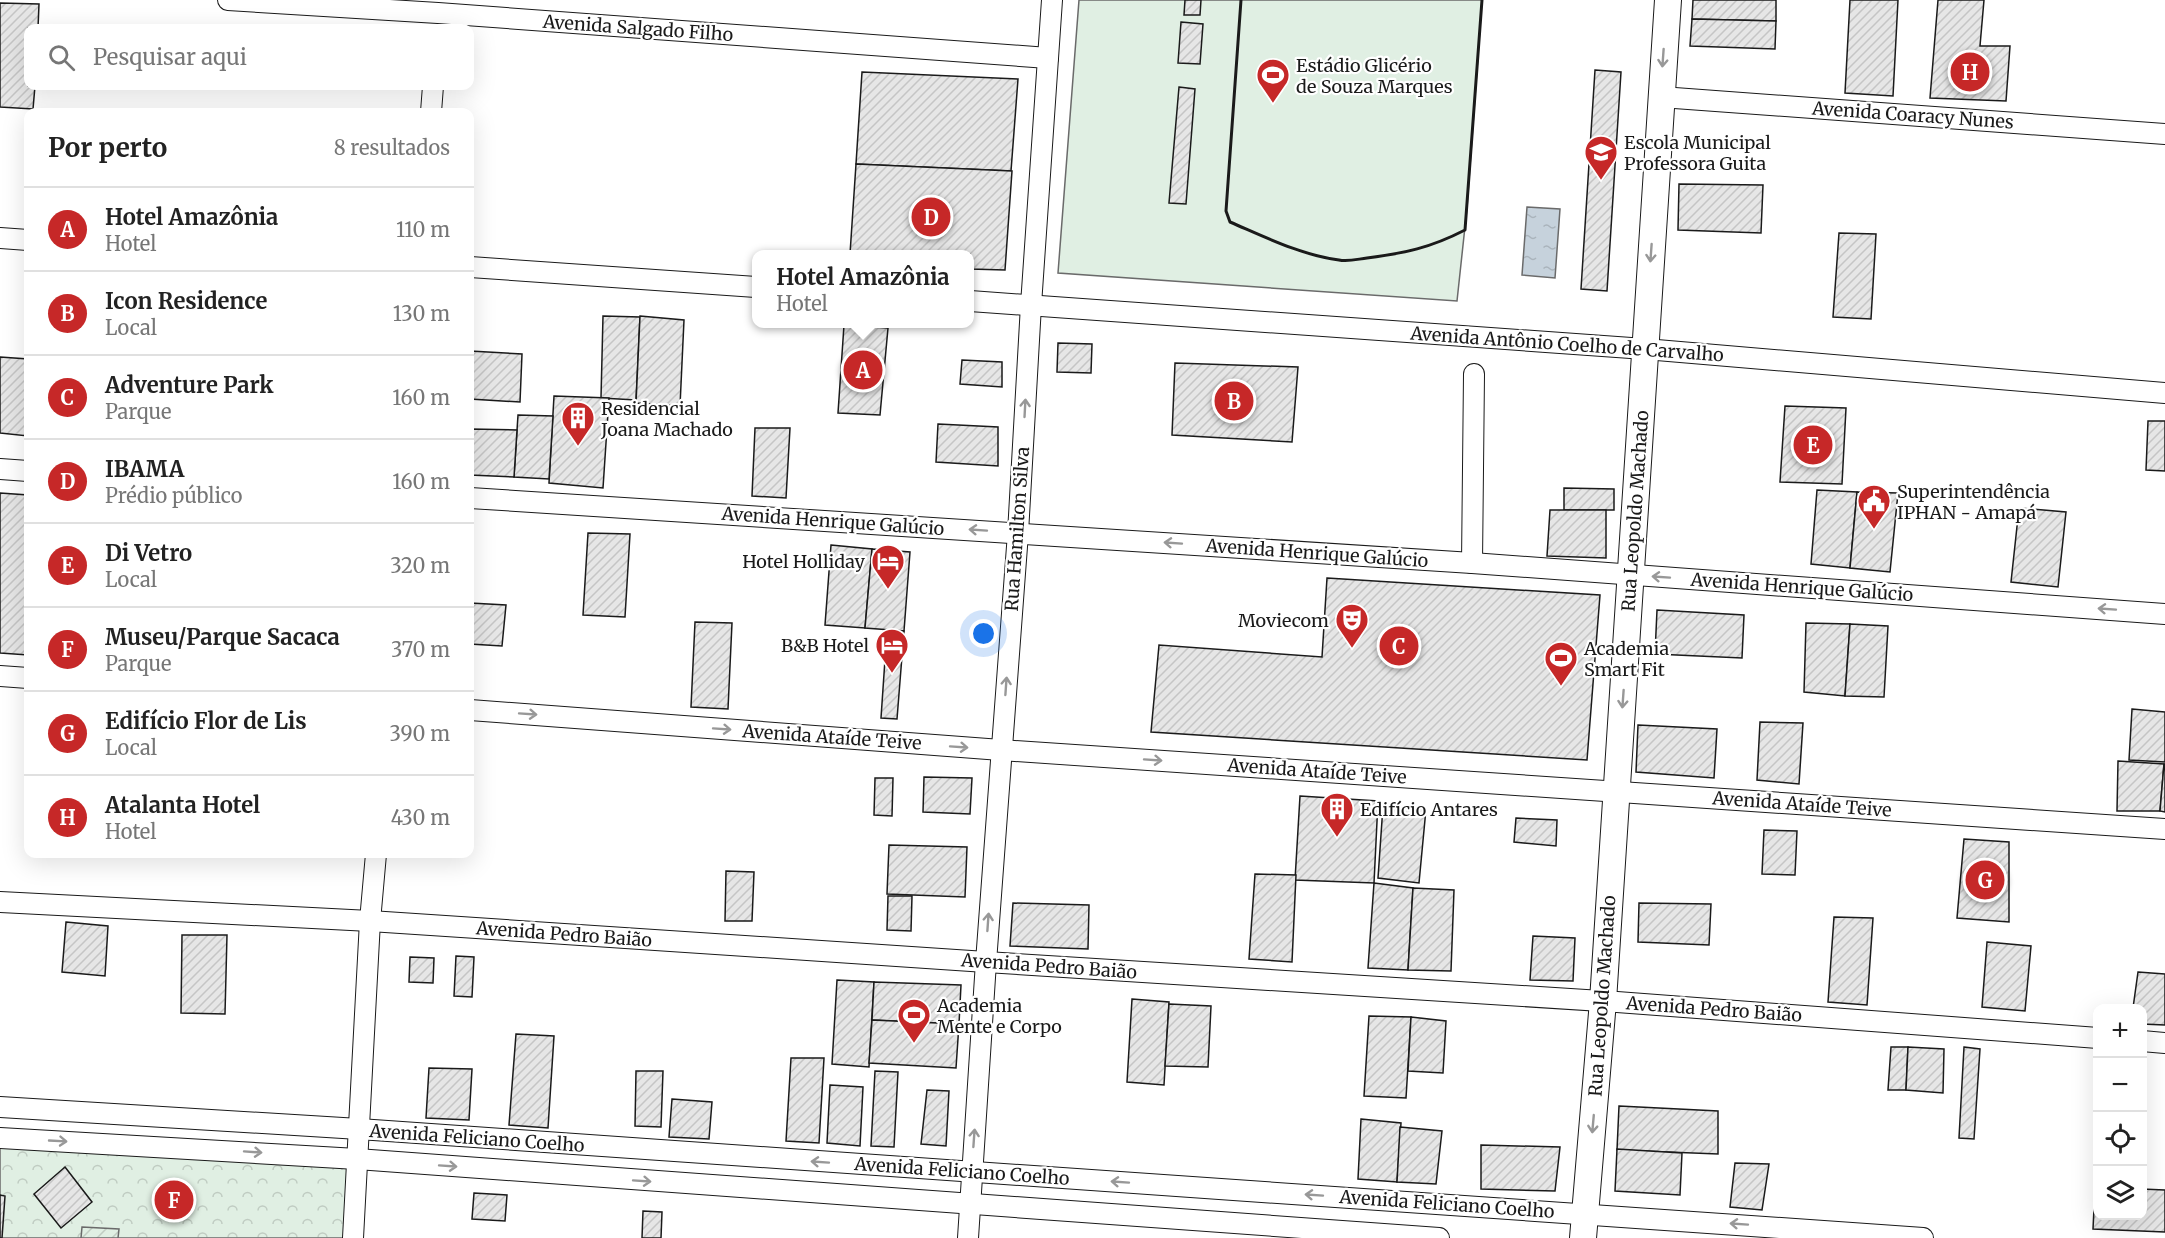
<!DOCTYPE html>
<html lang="pt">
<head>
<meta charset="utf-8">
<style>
	:root { --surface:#fff; --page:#f6f6f6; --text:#222; --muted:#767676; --line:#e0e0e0; --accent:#c62828 }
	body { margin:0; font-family:Merriweather,serif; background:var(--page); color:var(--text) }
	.controls { position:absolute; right:18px; bottom:18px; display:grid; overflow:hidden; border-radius:12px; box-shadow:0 6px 24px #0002 }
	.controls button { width:54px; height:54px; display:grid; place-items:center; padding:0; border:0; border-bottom:2px solid var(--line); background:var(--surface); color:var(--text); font:30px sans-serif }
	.you { position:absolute; left:984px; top:634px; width:21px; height:21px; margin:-15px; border:4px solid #fff; border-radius:50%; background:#1a73e8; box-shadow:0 0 0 9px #1a73e833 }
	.badge { display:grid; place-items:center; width:39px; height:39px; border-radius:50%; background:var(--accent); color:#fff; font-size:20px; font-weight:700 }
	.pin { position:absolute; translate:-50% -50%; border:3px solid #fff; box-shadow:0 2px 6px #0006 }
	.popup { position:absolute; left:752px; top:250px; width:222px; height:78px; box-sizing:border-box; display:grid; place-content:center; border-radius:12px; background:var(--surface); filter:drop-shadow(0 2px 4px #0005); font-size:20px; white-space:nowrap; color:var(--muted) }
	.popup b { font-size:22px; color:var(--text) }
	.popup::after { content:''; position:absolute; left:50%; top:100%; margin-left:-12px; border:12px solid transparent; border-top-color:var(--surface) }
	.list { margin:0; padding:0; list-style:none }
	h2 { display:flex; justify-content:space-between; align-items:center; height:78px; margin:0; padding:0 24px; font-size:26px }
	h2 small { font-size:20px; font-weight:400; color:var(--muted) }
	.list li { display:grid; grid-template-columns:39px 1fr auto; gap:18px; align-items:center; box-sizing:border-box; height:84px; padding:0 24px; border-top:2px solid var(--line) }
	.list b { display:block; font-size:22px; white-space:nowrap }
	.list p { margin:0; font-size:20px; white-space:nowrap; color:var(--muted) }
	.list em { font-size:20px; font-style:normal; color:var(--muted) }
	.icon { flex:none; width:33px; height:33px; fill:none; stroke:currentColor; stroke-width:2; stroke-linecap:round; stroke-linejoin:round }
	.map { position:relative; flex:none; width:2165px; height:1238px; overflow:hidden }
	.search { position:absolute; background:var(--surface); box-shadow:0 6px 24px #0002; left:24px; top:24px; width:450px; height:66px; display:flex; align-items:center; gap:15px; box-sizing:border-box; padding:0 21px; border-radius:12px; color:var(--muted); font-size:22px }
	.panel { position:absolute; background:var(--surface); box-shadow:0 6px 24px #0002; left:24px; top:108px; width:450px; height:750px; border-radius:12px }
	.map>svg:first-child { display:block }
	.forest { fill:url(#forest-crowns); stroke:#6a6a6a; stroke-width:1.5 }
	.garden { fill:url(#garden-furrows); stroke:#6a6a6a; stroke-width:1.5 }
	.pitch { fill:#e0efe3; stroke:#6a6a6a; stroke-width:1.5 }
	.water { fill:url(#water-ripples); stroke:#6a6a6a; stroke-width:1.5 }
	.building { fill:url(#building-hatch); stroke:#1a1a1a; stroke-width:1.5 }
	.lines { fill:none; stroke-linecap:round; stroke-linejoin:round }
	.minor-casing { stroke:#1a1a1a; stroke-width:22 }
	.major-casing { stroke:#1a1a1a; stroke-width:28 }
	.minor { stroke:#fff; stroke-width:20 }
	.major { stroke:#fff; stroke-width:26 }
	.wall { stroke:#1a1a1a; stroke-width:3 }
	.oneway { stroke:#989898 }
	.labels { text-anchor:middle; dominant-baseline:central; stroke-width:4.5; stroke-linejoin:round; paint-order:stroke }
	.street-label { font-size:18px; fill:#1a1a1a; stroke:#fff }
	.poi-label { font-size:18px; fill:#1a1a1a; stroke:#fff; text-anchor:start }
</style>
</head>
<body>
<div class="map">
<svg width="2165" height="1238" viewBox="0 0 2165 1238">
	<defs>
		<pattern id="forest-crowns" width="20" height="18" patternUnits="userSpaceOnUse" patternTransform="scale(1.5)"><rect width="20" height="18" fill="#e0efe3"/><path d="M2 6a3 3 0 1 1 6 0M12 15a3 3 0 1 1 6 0" fill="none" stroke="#c0ccc2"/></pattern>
		<pattern id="garden-furrows" width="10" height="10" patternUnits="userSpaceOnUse" patternTransform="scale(1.5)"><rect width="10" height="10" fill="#e0efe3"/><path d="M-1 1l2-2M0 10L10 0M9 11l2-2" fill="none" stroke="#c0ccc2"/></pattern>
		<pattern id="water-ripples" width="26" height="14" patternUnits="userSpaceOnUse" patternTransform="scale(1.5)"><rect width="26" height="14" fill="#c6d2dc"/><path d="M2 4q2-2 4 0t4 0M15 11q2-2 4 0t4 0" fill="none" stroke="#aab4bc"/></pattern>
		<pattern id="building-hatch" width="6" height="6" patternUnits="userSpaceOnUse" patternTransform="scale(1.5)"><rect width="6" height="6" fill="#e6e6e6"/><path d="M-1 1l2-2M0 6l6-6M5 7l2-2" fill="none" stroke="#c5c5c5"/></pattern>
	</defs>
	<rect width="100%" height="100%" fill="#fff"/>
	<path class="forest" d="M0 1139 350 1162 346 1238H0Z"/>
	<path class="garden" d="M82 1227 119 1229 118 1238H81Z"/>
	<path class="pitch" d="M1079 0H1482L1467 208 1457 301 1058 273Z"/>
	<path class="water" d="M1527 207 1560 209 1555 278 1522 275Z"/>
	<g class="building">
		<path d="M1185 0H1201L1200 15H1184Z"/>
		<path d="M1693 0H1776V21L1692 19Z"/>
		<path d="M1850 0H1898L1893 96 1845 93Z"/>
		<path d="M1938 0H1984L1980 46H2010L2006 101 1930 98Z"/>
		<path d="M0 3 39 4 38 28H28V86H35L33 109 0 107Z"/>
		<path d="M1692 19 1776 21 1775 49 1690 46Z"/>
		<path d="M1181 22 1203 24 1200 64 1178 63Z"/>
		<path d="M1595 70 1621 72 1607 291 1581 289Z"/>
		<path d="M862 72 1018 79 1011 171 856 164Z"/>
		<path d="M1179 87 1195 89 1186 204 1169 203Z"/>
		<path d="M856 164 1012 171 1005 270 970 269V254H850Z"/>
		<path d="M1679 184 1763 185 1761 233 1678 230Z"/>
		<path d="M1839 233 1876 234 1871 319 1833 317Z"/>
		<path d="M603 316 640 317 636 400 601 398Z"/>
		<path d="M640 316 684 320 680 406 636 403Z"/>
		<path d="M844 325 888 328 880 415 838 413Z"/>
		<path d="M1058 343 1092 344 1091 373 1057 372Z"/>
		<path d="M470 351 522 354 520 402 470 399Z"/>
		<path d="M0 357 28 359V436L0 433Z"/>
		<path d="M962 360 1002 362V387L960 384Z"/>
		<path d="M1175 363 1298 367 1292 442 1172 435Z"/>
		<path d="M554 396 609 398 603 488 549 483Z"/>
		<path d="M1785 406 1846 408 1842 484 1780 482Z"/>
		<path d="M518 415 553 416 549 479 514 477Z"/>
		<path d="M2148 421H2165V471L2146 470Z"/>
		<path d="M938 424 998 427V466L936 462Z"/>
		<path d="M755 428H790L786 498 752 496Z"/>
		<path d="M470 429 517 430 514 477 470 475Z"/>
		<path d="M1564 488 1614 489V510H1564Z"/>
		<path d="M1817 490 1857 492 1850 568 1811 564Z"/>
		<path d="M1857 492 1898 493 1890 572 1850 568Z"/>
		<path d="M0 493 28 495V655L0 653Z"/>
		<path d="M2019 508 2066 512 2058 587 2011 582Z"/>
		<path d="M1550 510H1606V558L1547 556Z"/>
		<path d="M588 533 630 534 625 617 583 615Z"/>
		<path d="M831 545 872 549 865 628 825 625Z"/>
		<path d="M872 549 910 552 904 631 865 628Z"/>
		<path d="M1327 578 1600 595 1587 760 1151 732 1159 645 1322 657Z"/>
		<path d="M470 603 506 605 502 646 470 644Z"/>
		<path d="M1657 610 1744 615 1742 658 1655 654Z"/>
		<path d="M695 622 732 623 728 709 691 707Z"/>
		<path d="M1806 623 1850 624 1845 696 1804 692Z"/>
		<path d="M1850 624 1888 626 1884 697 1845 696Z"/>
		<path d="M887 630 904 631 897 719 881 718Z"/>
		<path d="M2132 709 2165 712V762L2129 760Z"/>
		<path d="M1760 722 1803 723 1799 784 1757 780Z"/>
		<path d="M1638 725 1717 729 1714 778 1636 772Z"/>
		<path d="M2118 761 2164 764 2160 811H2117Z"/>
		<path d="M2164 764H2165V812L2160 811Z"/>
		<path d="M924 777 972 778 970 814 923 812Z"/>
		<path d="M875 778H893L892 816 874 815Z"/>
		<path d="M1300 796 1378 801 1374 883 1295 880Z"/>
		<path d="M1383 806 1426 809 1419 883 1378 878Z"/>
		<path d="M1516 818 1557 820 1556 846 1514 842Z"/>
		<path d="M1764 830 1797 831 1795 875 1762 874Z"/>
		<path d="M1964 839 2009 842V922L1957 918Z"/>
		<path d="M889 845 967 847 965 897 887 894Z"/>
		<path d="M726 871 754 872 752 921H725Z"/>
		<path d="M1255 874 1296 875 1292 962 1249 959Z"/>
		<path d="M1374 883 1413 888 1408 970 1368 968Z"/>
		<path d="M1413 888 1454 890 1451 971 1408 970Z"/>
		<path d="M888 896H912L911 931 887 930Z"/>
		<path d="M1013 903 1089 905 1088 949 1010 946Z"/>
		<path d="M1639 903 1711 904 1709 945 1638 942Z"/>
		<path d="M1834 917 1873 918 1867 1005 1828 1002Z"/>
		<path d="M66 922 108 926 105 976 62 972Z"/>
		<path d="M182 935H227L225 1014 181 1013Z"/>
		<path d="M1533 936 1575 938 1573 981 1530 980Z"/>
		<path d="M1987 942 2031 946 2025 1011 1982 1007Z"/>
		<path d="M456 956 474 957 472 997 454 996Z"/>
		<path d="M410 957 434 958 433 983 409 982Z"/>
		<path d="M2138 972 2165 974V1025L2142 1024V1008H2133Z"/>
		<path d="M837 980 874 982 869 1067 832 1064Z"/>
		<path d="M874 982 961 985 959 1024 872 1020Z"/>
		<path d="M1132 999 1169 1002 1164 1085 1127 1082Z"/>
		<path d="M1169 1004 1211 1006 1208 1067 1165 1066Z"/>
		<path d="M1369 1016 1411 1017 1406 1098 1364 1096Z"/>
		<path d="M1411 1017 1446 1021 1443 1073 1408 1071Z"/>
		<path d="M872 1020 959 1024 956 1068 869 1063Z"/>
		<path d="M516 1034 554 1036 548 1128 509 1125Z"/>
		<path d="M1891 1047H1908L1906 1090H1888Z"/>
		<path d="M1908 1047 1944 1049 1943 1093 1906 1090Z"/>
		<path d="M1964 1047 1980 1049 1974 1139 1959 1138Z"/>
		<path d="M791 1058H824L819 1143 786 1141Z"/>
		<path d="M429 1068 472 1069 469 1120 426 1118Z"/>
		<path d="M636 1071H663L661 1127 635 1126Z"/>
		<path d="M875 1071 898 1072 894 1147 871 1146Z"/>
		<path d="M830 1085 863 1087 860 1146 827 1143Z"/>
		<path d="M927 1090 949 1091 946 1146 921 1144Z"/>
		<path d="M672 1099 712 1102 709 1139 669 1137Z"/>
		<path d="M1619 1106 1718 1111V1154L1617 1150Z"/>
		<path d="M1361 1119 1401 1123 1397 1182 1358 1179Z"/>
		<path d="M1400 1127 1442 1131 1436 1184 1397 1182Z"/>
		<path d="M1481 1145 1560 1147 1555 1191 1481 1189Z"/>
		<path d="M1617 1149 1682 1153 1680 1195 1615 1191Z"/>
		<path d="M1735 1163 1769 1164 1762 1210 1730 1207Z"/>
		<path d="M65 1167 92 1202 61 1228 34 1194Z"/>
		<path d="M2095 1188H2098V1216H2142V1189L2165 1190V1232L2093 1229Z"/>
		<path d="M474 1193 507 1195 505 1221 472 1219Z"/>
		<path d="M0 1195 5 1196 2 1238H0Z"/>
		<path d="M643 1211 662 1212 661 1238H642Z"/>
	</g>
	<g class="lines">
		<g class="minor-casing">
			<g id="minor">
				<path d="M228 0 438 13 1048 58"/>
				<path d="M1661 97 2165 134"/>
				<path d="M431 112 433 86"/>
				<path d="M0 238 28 240"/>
				<path d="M470 267 756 287"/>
				<path d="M970 301 1645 349 2165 393"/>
				<path d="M0 469 28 471"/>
				<path d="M470 498 1472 563 2165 614"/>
				<path d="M1472 563 1474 374"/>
				<path d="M0 676 28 678"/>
				<path d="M470 710 1001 750 2165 829"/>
				<path d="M0 902 370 921 986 962 1617 1002 2098 1038"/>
				<path d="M2142 1041 2165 1043"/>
				<path d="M0 1107 359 1129 1923 1238"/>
				<path d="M0 1138 357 1159 1439 1238"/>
				<path d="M353 1238 370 921 376 854"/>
				<path d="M968 1238 986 962 1018 533 1031 305 1052 0"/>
			</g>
		</g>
		<g class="major-casing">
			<path id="major" d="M1583 1238 1603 1001 1668 0"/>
		</g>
		<use href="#minor" class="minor"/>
		<use href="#major" class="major"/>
		<path class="wall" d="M1241 0 1226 211 1230 222C1265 237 1301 255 1339 260 1348 262 1358 259 1367 258 1405 253 1430 248 1465 230L1482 0"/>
	</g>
	<defs><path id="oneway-shaft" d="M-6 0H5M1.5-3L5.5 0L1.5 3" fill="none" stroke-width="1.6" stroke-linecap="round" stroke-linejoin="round" transform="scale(1.5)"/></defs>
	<g class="oneway">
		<use href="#oneway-shaft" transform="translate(1663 58) rotate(94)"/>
		<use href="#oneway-shaft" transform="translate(1651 253) rotate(94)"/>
		<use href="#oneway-shaft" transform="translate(1025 408) rotate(-87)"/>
		<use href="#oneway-shaft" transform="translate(978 530) rotate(-176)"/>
		<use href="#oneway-shaft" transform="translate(1173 543) rotate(-176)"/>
		<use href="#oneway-shaft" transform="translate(1661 577) rotate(-176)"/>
		<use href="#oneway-shaft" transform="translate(2107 609) rotate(-176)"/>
		<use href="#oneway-shaft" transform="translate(1006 686) rotate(-86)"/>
		<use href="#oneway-shaft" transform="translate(1623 699) rotate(94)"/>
		<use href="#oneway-shaft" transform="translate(528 714) rotate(4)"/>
		<use href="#oneway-shaft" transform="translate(722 729) rotate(4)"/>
		<use href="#oneway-shaft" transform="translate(959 747) rotate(4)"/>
		<use href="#oneway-shaft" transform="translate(1153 760) rotate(4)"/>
		<use href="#oneway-shaft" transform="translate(988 922) rotate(-86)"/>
		<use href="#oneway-shaft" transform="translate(1593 1124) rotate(95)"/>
		<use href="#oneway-shaft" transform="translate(974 1138) rotate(-86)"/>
		<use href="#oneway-shaft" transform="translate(58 1141) rotate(3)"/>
		<use href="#oneway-shaft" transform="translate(253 1152) rotate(4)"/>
		<use href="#oneway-shaft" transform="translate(820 1162) rotate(-176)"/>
		<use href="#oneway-shaft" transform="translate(448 1166) rotate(4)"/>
		<use href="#oneway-shaft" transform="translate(642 1181) rotate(4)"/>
		<use href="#oneway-shaft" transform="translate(1120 1182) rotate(-176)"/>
		<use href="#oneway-shaft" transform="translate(1314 1195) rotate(-176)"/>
		<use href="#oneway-shaft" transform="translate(1739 1224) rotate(-176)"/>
	</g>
	<defs>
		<g id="stadium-pin" transform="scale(1.725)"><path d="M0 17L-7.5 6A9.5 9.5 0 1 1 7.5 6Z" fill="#c62828" stroke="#fff"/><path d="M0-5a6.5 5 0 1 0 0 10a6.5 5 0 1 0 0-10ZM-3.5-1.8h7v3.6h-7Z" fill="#fff"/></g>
		<g id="school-pin" transform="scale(1.725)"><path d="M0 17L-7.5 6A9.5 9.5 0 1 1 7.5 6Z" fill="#c62828" stroke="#fff"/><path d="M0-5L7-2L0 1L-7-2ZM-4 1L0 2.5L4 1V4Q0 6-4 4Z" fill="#fff"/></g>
		<g id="building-pin" transform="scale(1.725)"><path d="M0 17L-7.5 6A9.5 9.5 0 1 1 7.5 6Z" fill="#c62828" stroke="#fff"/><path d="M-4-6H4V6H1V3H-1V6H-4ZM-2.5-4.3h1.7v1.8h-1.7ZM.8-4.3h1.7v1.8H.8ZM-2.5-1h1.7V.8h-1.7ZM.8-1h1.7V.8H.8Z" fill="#fff"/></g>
		<g id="civic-pin" transform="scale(1.725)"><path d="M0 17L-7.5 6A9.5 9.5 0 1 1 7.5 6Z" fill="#c62828" stroke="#fff"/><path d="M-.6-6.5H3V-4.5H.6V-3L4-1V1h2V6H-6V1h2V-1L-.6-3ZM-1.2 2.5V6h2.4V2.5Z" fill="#fff"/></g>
		<g id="hotel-pin" transform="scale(1.725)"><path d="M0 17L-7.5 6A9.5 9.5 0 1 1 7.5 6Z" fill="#c62828" stroke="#fff"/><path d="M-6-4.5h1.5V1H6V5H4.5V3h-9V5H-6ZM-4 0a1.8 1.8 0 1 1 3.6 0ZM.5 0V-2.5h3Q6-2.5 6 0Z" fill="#fff"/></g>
		<g id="theatre-pin" transform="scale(1.725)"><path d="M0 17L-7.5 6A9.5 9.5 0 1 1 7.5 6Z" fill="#c62828" stroke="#fff"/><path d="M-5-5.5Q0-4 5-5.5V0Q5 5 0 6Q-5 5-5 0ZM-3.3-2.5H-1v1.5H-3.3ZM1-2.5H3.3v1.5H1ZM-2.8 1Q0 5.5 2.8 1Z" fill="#fff"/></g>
	</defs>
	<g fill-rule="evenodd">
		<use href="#stadium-pin" x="1273" y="75"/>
		<use href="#school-pin" x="1601" y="152"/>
		<use href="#building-pin" x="578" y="418"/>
		<use href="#civic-pin" x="1874" y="501"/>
		<use href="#hotel-pin" x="888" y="561"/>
		<use href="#theatre-pin" x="1352" y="620"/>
		<use href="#hotel-pin" x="892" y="645"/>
		<use href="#stadium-pin" x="1561" y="658"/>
		<use href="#building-pin" x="1337" y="809"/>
		<use href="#stadium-pin" x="914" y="1015"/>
	</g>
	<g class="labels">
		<g class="street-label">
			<text transform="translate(638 28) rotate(4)">Avenida Salgado Filho</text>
			<text transform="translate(1913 115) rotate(4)">Avenida Coaracy Nunes</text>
			<text transform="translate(1567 344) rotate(4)">Avenida Antônio Coelho de Carvalho</text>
			<text transform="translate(1635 511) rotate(-86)">Rua Leopoldo Machado</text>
			<text transform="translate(833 521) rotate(4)">Avenida Henrique Galúcio</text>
			<text transform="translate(1017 529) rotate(-86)">Rua Hamilton Silva</text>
			<text transform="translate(1317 553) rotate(4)">Avenida Henrique Galúcio</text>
			<text transform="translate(1802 587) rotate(4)">Avenida Henrique Galúcio</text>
			<text transform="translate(832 737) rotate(4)">Avenida Ataíde Teive</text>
			<text transform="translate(1317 771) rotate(4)">Avenida Ataíde Teive</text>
			<text transform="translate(1802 804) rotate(4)">Avenida Ataíde Teive</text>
			<text transform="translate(564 934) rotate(4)">Avenida Pedro Baião</text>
			<text transform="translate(1049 966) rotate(4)">Avenida Pedro Baião</text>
			<text transform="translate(1602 996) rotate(-86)">Rua Leopoldo Machado</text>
			<text transform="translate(1714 1009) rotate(4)">Avenida Pedro Baião</text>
			<text transform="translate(477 1138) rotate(4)">Avenida Feliciano Coelho</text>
			<text transform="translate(962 1171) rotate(4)">Avenida Feliciano Coelho</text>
			<text transform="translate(1447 1204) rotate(4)">Avenida Feliciano Coelho</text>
		</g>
		<g class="poi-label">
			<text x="1296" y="65">Estádio Glicério<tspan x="1296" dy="21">de Souza Marques</tspan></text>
			<text x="1624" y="142">Escola Municipal<tspan x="1624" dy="21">Professora Guita</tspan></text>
			<text x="601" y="408">Residencial<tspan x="601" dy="21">Joana Machado</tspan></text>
			<text x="1897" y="491">Superintendência<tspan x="1897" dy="21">IPHAN - Amapá</tspan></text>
			<text x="865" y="561" text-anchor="end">Hotel Holliday</text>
			<text x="1329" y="620" text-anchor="end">Moviecom</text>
			<text x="869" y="645" text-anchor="end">B&amp;B Hotel</text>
			<text x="1584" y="648">Academia<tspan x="1584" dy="21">Smart Fit</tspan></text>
			<text x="1360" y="809">Edifício Antares</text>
			<text x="937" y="1005">Academia<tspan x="937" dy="21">Mente e Corpo</tspan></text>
		</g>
	</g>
</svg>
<div class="controls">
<button>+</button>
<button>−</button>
<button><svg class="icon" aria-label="locate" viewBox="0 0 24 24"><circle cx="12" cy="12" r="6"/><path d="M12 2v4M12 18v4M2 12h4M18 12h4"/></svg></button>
<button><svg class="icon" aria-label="layers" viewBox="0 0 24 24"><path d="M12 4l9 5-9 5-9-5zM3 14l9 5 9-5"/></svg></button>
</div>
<div class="you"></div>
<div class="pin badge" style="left:863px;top:370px">A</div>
<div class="popup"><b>Hotel Amazônia</b>Hotel</div>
<div class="pin badge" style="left:1234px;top:401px">B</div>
<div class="pin badge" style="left:1399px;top:646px">C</div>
<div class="pin badge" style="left:931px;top:217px">D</div>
<div class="pin badge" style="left:1813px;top:445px">E</div>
<div class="pin badge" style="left:174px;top:1200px">F</div>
<div class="pin badge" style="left:1985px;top:880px">G</div>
<div class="pin badge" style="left:1970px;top:72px">H</div>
<div class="search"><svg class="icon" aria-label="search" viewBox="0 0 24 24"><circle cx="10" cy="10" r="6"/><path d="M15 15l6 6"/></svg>Pesquisar aqui</div>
<section class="panel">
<h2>Por perto<small>8 resultados</small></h2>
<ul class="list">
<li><span class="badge">A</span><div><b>Hotel Amazônia</b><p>Hotel</p></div><em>110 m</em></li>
<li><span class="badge">B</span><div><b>Icon Residence</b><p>Local</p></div><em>130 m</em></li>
<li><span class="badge">C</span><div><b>Adventure Park</b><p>Parque</p></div><em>160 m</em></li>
<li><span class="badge">D</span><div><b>IBAMA</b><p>Prédio público</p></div><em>160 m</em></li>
<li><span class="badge">E</span><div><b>Di Vetro</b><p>Local</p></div><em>320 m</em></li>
<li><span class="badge">F</span><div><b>Museu/Parque Sacaca</b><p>Parque</p></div><em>370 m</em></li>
<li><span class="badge">G</span><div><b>Edifício Flor de Lis</b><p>Local</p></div><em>390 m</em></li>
<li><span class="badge">H</span><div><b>Atalanta Hotel</b><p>Hotel</p></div><em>430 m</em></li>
</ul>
</section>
</div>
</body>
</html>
